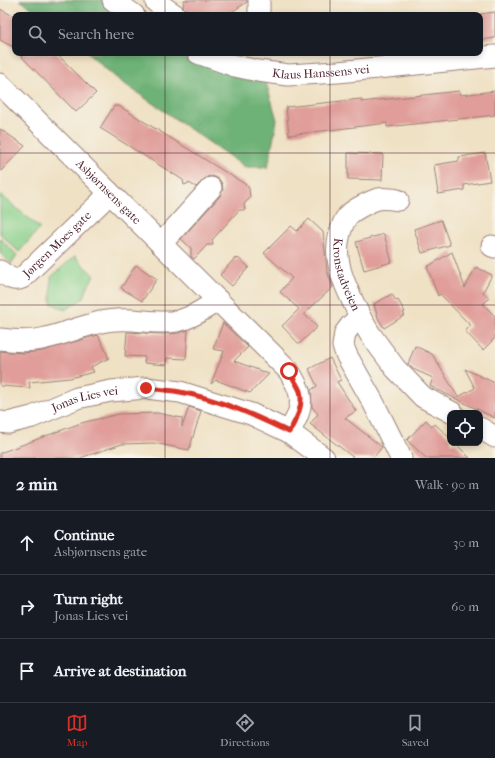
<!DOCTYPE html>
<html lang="en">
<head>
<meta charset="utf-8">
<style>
	:root { --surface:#171b24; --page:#242831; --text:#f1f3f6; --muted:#9ea1a6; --line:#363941; --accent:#d93025 }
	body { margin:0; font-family:"IM FELL French Canon",serif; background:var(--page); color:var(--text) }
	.controls { position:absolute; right:12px; bottom:12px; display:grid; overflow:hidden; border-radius:8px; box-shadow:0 2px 6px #0003 }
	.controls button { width:36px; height:36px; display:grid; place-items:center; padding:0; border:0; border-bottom:1px solid var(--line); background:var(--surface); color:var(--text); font:20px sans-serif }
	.stop { position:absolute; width:12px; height:12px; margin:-9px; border:3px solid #d93025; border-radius:50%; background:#fff }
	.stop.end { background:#d93025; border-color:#fff; box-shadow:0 1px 4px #0008 }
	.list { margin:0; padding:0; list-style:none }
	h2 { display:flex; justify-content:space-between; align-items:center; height:52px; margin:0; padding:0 16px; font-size:17px }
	h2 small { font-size:13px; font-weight:400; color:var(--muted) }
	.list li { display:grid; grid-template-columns:26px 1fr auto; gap:12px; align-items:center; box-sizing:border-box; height:64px; padding:0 16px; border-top:1px solid var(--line) }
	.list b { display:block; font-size:15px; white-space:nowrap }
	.list p { margin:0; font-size:13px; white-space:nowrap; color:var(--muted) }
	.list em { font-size:13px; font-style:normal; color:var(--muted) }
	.icon { flex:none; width:22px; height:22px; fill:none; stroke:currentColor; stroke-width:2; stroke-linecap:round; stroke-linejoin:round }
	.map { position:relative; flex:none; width:495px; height:458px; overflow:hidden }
	.search { position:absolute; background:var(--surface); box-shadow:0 2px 6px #0003; left:12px; right:12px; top:12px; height:44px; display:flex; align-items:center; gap:10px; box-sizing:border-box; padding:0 14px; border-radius:8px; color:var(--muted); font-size:15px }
	.sheet { height:244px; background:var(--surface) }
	nav { display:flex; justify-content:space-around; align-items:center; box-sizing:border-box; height:56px; border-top:1px solid var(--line); background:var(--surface); font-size:11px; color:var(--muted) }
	nav a { display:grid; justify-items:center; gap:2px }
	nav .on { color:var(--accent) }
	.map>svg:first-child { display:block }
	.green { fill:#89d08b; stroke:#6a785b }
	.forest { fill:#6eb277; stroke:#5c6851 }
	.building { fill:#e09d9a }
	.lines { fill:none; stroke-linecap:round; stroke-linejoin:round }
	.minor-casing { stroke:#9c8078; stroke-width:23 }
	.minor { stroke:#fff; stroke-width:21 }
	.route { stroke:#d93025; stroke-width:5 }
	.grid { fill:none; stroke:#4a1f2b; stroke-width:1; stroke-opacity:0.55 }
	.labels { text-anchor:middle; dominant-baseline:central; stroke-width:3.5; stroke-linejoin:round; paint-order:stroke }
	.street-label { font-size:12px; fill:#4a1f2b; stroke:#f7f3e8 }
</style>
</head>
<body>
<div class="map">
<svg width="495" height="458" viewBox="0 0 495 458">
	<rect width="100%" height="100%" fill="#f7f3e8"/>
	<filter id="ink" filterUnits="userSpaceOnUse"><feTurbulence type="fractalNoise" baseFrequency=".025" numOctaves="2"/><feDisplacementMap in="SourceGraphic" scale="8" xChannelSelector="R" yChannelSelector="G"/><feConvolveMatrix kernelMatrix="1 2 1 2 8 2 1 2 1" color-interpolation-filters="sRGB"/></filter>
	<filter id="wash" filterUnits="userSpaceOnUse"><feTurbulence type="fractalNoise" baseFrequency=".012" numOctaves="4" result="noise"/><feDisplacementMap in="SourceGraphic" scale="16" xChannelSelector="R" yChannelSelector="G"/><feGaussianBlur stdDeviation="0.9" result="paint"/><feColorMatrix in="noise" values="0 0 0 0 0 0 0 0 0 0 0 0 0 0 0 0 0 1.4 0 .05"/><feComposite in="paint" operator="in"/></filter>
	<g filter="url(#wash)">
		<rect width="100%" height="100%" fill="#efe1c4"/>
		<g class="green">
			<path d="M0 194 40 228 19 252 0 234Z"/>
			<path d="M0 238 17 255 11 264 0 253Z"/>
			<path d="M75 256 94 276 88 286 84 298 65 310 51 303V277Z"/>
		</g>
		<g class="forest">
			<path d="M20 0H103L126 15H42Z"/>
			<path d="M87 53H186L198 60 265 79 277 120 268 167H245L119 80Z"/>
		</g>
		<g id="blocks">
			<g class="building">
				<path d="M184 0H247V2L227 15H187L186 10 183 7Z"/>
				<path d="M0 9 15 17V48L0 40Z"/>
				<path d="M495 12V38L480 40V14Z"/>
				<path d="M18 53H56L96 93 76 112Z"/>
				<path d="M459 91 460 95 495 91V115L387 127V123L289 135 286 107 361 99V102Z"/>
				<path d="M114 106H119L222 170 245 184 249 188 250 198 244 204 245 210H239L212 240 213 245H207L194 259 191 257V248L181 239 220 196 223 190 222 184 219 179 213 176 207 177 196 187 189 183 184 185 183 180 100 128Z"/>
				<path d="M0 129 25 146 0 172Z"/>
				<path d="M348 153 383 154 382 180 348 179Z"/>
				<path d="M485 153 490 181 464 185V190L438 194 434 165 459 161V157Z"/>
				<path d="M309 219 323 232 327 271 333 287 304 314 317 327 299 344 282 326 299 309 280 292 292 278 264 253 291 226 297 231Z"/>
				<path d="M441 220 450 245 422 253 414 229Z"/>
				<path d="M384 234 392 262 364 270 356 242Z"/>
				<path d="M452 252 465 288 476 267 492 275 483 292 489 299 483 304 495 316V338L483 350 465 331 471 326 440 294 438 296 427 267Z"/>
				<path d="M235 258 236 260 238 258 249 267 232 286 220 275Z"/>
				<path d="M136 265 157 279 142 301 121 288Z"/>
				<path d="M392 294 396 301 398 300 405 312 403 313 405 315 384 328 378 318 374 304Z"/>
				<path d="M223 323 248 347 234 361 269 374 250 393 216 380 211 384 224 351 213 349Z"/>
				<path d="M188 330 186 359 167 358 166 365 144 363 145 357 125 356 127 332 163 334 179 333Z"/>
				<path d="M98 335 109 358 91 367 94 372 70 378 29 382 30 388 0 386V351L23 353 42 351Z"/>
				<path d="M415 346 432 354 458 397 475 388 465 369 495 383V418L430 386 433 378 413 369 408 364Z"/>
				<path d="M330 358 341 380 337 382 356 411 345 418 382 447 373 458H354L310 424 318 414 312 407 311 390 317 386 309 369Z"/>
				<path d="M189 407 201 411 189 450 154 443 122 444 80 458H0V453L81 423 119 414 157 413 182 418V427Z"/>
				<path d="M426 420 432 426 435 424 450 438V443H455L470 458H426L407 440Z"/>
			</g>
		</g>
	</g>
	<g filter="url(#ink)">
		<use href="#blocks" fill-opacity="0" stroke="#9c8078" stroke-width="1"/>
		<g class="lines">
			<g class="minor-casing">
				<g id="minor">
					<path d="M113 0 134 15"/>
					<path d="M156 0V2L175 15"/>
					<path d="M259 15V0"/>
					<path id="s1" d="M198 53 235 66 258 71 288 75 338 72 495 56"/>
					<path id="s2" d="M0 84 289 371C292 377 297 384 299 391 304 406 296 420 289 432"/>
					<path id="s3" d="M398 200C379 197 377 198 360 207 347 214 344 219 340 233 331 263 348 290 360 317L351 325 345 333 343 346 347 356 373 402 401 458"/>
					<path d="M161 244 211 188"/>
					<path d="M492 246 495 247"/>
					<path id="s4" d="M0 271C7 276 13 282 22 278L101 202 109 192"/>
					<path d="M360 317 370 334 395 368 423 397 453 413"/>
					<path d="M0 339C15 341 31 342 46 338 69 333 92 321 116 320 136 318 158 325 177 321 189 319 208 307 218 300"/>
					<path id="s5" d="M0 422 8 423 32 417 77 398 111 391 146 388 180 392 251 414 289 432 324 458"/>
					<path d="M480 428 495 437"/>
				</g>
			</g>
			<use href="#minor" class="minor"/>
		</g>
	</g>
	<g class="lines" filter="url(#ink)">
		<path class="route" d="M146 388C157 389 169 390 180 392 218 399 254 415 289 432 296 420 304 406 300 391 297 384 292 377 289 371"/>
	</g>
	<path class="grid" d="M165 0V15M330 0V15M165 53V458M330 53V458M0 153H495M0 305H495"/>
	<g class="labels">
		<g class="street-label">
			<text stroke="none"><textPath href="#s1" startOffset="126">Klaus Hanssens vei</textPath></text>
			<text stroke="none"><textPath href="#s2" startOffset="153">Asbjørnsens gate</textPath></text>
			<text stroke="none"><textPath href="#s4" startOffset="73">Jørgen Moes gate</textPath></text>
			<text stroke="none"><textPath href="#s3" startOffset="117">Kronstadveien</textPath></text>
			<text stroke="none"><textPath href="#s5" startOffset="89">Jonas Lies vei</textPath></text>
		</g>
	</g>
</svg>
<div class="controls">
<button><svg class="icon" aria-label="locate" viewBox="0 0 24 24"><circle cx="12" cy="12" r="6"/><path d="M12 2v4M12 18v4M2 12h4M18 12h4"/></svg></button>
</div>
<div class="stop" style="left:289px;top:371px"></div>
<div class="stop end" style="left:146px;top:388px"></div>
<div class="search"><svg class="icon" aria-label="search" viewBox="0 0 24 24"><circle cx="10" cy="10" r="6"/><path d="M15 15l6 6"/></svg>Search here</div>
</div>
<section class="sheet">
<h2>2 min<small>Walk · 90 m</small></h2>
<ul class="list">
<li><svg class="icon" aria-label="ahead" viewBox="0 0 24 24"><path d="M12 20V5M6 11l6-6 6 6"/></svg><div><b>Continue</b><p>Asbjørnsens gate</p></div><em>30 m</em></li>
<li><svg class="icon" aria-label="right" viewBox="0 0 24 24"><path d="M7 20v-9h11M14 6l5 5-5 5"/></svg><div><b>Turn right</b><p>Jonas Lies vei</p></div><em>60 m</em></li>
<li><svg class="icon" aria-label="arrive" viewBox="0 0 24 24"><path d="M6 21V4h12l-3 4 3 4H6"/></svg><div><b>Arrive at destination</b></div></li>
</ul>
</section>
<nav>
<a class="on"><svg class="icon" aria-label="map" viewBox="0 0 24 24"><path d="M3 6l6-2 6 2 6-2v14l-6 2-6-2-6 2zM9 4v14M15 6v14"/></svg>Map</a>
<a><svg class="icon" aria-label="directions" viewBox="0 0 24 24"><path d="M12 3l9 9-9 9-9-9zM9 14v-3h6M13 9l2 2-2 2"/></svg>Directions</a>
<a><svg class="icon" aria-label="saved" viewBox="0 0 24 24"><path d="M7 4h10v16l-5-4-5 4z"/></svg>Saved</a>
</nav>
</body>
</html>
